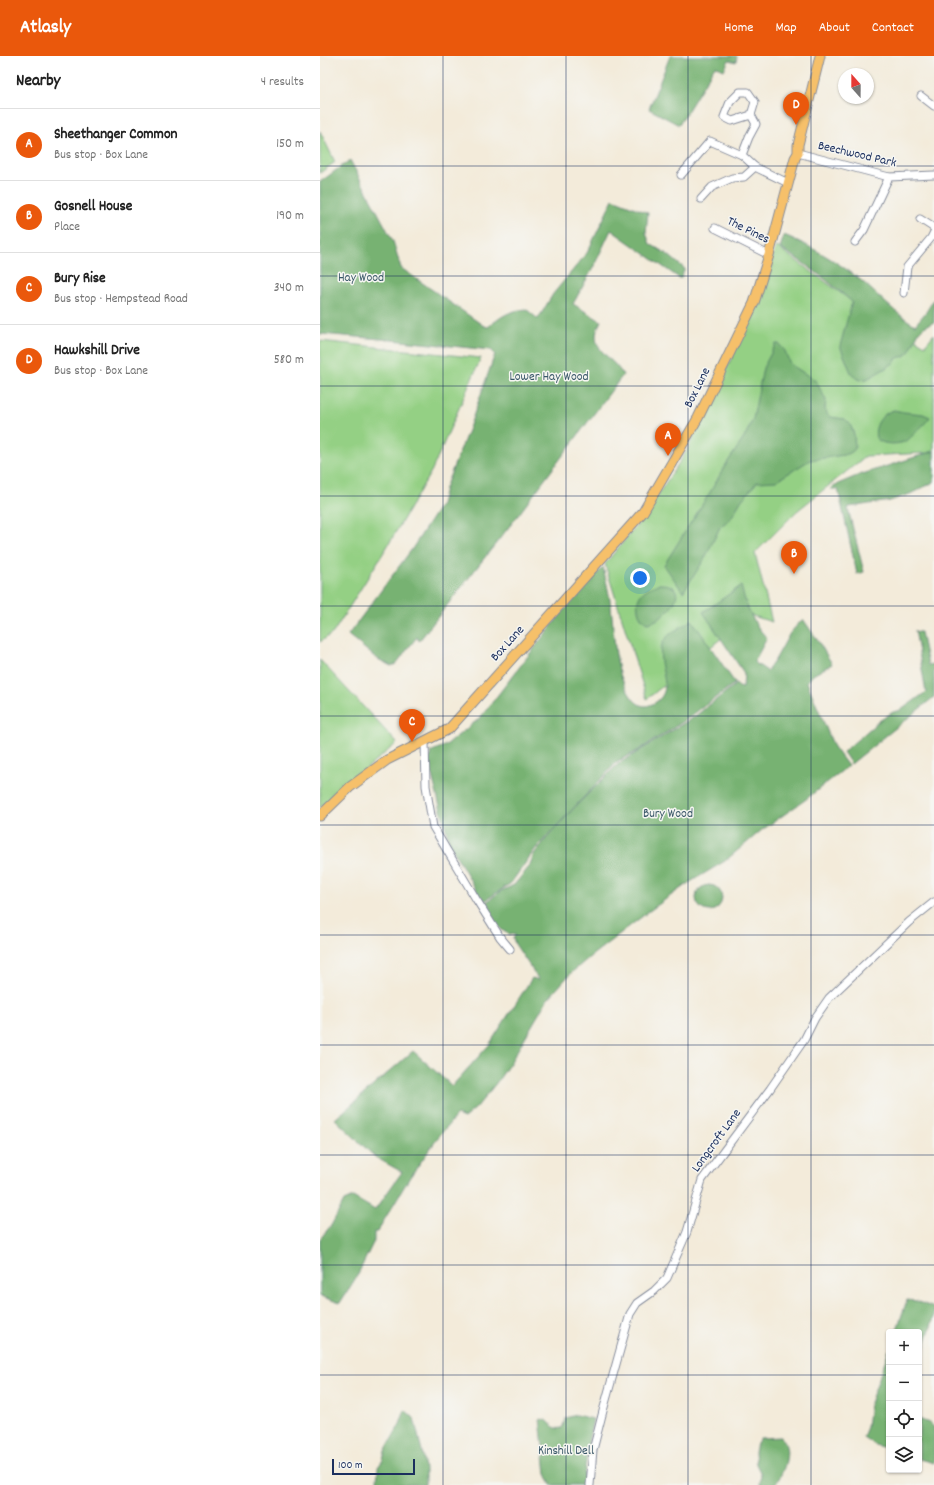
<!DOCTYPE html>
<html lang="en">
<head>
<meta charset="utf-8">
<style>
	:root { --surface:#fff; --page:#f2f2f2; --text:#222; --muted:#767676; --line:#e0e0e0; --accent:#ea580c }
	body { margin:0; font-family:Dekko,sans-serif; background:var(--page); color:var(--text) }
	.controls { position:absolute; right:12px; bottom:12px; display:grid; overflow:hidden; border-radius:4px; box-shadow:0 1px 3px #0004 }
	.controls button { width:36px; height:36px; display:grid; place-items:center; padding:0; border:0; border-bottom:1px solid var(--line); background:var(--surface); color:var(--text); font:20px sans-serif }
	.compass { position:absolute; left:518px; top:12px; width:36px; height:36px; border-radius:50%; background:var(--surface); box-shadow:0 1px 3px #0004; rotate:339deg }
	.scale { position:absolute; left:12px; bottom:10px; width:83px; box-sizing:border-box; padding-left:4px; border:2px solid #1b2f5e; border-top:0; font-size:11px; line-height:14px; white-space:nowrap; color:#1b2f5e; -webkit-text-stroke:3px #f6f6f2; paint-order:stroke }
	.you { position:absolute; left:320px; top:522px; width:14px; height:14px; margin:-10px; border:3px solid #fff; border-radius:50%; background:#1a73e8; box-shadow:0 0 0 6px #1a73e833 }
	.badge { display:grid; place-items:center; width:26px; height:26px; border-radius:50%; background:var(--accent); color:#fff; font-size:13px; font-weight:700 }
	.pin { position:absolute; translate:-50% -33px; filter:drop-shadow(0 1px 2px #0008) }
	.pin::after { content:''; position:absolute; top:21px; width:14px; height:12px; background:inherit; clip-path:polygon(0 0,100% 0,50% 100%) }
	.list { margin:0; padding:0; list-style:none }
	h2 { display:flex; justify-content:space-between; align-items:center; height:52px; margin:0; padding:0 16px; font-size:17px }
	h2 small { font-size:13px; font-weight:400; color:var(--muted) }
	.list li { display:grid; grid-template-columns:26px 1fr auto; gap:12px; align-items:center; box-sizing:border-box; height:72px; padding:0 16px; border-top:1px solid var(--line) }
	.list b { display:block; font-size:15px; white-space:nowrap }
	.list p { margin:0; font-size:13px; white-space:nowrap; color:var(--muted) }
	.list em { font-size:13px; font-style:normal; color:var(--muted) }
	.icon { flex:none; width:22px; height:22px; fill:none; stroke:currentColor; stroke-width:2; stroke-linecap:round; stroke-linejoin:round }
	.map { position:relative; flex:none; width:614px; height:1429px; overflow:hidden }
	header { display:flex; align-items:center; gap:24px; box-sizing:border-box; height:56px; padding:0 20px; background:var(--accent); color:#fff }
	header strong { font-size:19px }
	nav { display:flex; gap:22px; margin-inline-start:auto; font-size:14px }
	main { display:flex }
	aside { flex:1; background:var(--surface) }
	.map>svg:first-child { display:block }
	.green { fill:#94d084; stroke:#588071 }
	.forest { fill:#77b272; stroke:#497068 }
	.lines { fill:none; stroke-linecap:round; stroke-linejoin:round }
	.minor-casing { stroke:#878d9c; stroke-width:9 }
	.major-casing { stroke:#878d9c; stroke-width:11 }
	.minor { stroke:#fff; stroke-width:7 }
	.major { stroke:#f6c06b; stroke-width:9 }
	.grid { fill:none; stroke:#1b2f5e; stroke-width:1; stroke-opacity:0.55 }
	.labels { text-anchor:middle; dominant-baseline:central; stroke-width:3; stroke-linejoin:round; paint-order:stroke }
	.street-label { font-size:13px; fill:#1b2f5e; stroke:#f6f6f2 }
	.park-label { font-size:13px; fill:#395768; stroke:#f6f6f2 }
</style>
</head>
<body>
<header>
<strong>Atlasly</strong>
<nav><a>Home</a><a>Map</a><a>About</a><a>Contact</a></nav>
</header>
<main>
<aside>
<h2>Nearby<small>4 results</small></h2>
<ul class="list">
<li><span class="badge">A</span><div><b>Sheethanger Common</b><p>Bus stop · Box Lane</p></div><em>150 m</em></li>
<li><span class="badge">B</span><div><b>Gosnell House</b><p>Place</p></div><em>190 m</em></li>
<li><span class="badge">C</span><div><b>Bury Rise</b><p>Bus stop · Hempstead Road</p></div><em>340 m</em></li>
<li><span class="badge">D</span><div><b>Hawkshill Drive</b><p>Bus stop · Box Lane</p></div><em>580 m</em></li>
</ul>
</aside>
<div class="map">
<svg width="614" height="1429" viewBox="0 0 614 1429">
	<rect width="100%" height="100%" fill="#f6f6f2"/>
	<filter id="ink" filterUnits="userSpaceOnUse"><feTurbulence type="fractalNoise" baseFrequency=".025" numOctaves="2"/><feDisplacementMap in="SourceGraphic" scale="8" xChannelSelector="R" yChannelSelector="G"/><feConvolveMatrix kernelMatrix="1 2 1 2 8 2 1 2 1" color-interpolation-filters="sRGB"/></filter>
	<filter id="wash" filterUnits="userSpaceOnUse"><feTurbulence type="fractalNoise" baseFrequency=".012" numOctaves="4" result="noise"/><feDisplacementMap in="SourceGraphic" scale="16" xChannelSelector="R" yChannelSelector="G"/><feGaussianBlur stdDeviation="0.9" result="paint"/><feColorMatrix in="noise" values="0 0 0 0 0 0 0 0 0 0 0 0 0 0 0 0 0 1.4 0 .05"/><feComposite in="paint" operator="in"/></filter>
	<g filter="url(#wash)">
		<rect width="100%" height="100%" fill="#f3ebda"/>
		<g class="green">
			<path d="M0 75 15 106 0 117Z"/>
			<path d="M456 190 529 243 605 289 614 278V395L607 397 546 400 477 455 435 497 452 566 430 559 327 643 285 508 322 463 366 396 436 252Z"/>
			<path d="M0 285 161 302 112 414 67 491 13 577 0 586Z"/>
			<path d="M0 604 77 687 0 752Z"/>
		</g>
		<g class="forest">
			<path d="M350 0H417L416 6 409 4 404 14 395 10 359 69 329 53Z"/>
			<path d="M30 104 73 185 81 212 164 270 168 271C182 260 188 255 206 253L218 263 233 238 267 197 293 143 328 157 326 177 330 188 347 198 365 213 360 223 359 222 291 174 273 212 253 248 281 265C265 293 292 299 303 319L196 462 99 585 97 581 76 608 71 610 56 602 28 579 92 493 121 448 125 432 149 372 175 298 171 294 61 283 0 278V126Z"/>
			<path d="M464 179C491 190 520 207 543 226 560 241 575 257 595 269L606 256 614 243V266L604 271 599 276 589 296 585 300 577 302 575 306 566 312 547 323 540 324 532 319 520 290 532 246C510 226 486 208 460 192Z"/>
			<path d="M456 288H459L465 295 470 308 496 325 506 344 505 354 508 359 510 361 525 363 530 368 534 378 535 393 532 396 524 399 490 404 456 425 437 426 421 445 411 462 400 471 384 504 363 536 344 509 392 433 405 410 424 382 433 363 443 312Z"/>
			<path d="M574 354 583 356 603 358 610 361C607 366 593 379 588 384 581 389 562 390 556 382 553 370 562 357 574 354Z"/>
			<path d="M614 395V426L590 438 570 445 529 451 528 453 544 516 537 518 518 433H510L513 430 539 419Z"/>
			<path d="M283 511C286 524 289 537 291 550 294 574 294 607 304 628 308 636 315 650 325 650 328 650 333 648 336 646 357 631 333 609 343 586 348 577 363 570 372 564L415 627 364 665 319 694 298 705 216 792 191 827 163 846 130 789 109 708 108 703 111 701 110 696 126 689 160 662 239 560Z"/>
			<path d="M340 528C375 528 347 565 327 567 322 564 319 560 318 554 315 539 326 531 340 528Z"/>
			<path d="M421 530C426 550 433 568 447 582L434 606 447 615 455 604 470 577 483 563 500 588 512 608 493 619 487 626 514 691 528 710 485 744 442 774 405 805 367 828 328 856 271 900 251 917 227 944 190 1007 177 1026 156 1052 144 1062 137 1059 135 1061 120 1079 90 1121 57 1176H54V1185L37 1220 20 1247 0 1240V1183L12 1168 24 1145 33 1141 55 1154 82 1116 55 1101 15 1063 93 995 132 1030 169 989 212 922 219 924 195 888 193 882 196 879C179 879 172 861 164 848L181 835 194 829 209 811 214 798 226 783 254 752 298 708 374 661 416 628 419 631 423 632 424 617 383 556Z"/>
			<path d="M595 574 597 576H601L608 609 614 608V641L531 708 523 696 559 665 573 656 581 654 606 636Z"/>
			<circle cx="389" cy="842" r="13"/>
			<path d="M587 1244 597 1245 614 1252V1261L599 1307V1276H576Z"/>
			<path d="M569 1294V1393L555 1389 543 1381 547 1371 550 1347Z"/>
			<path d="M85 1354 94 1362 102 1395 105 1413V1429L60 1428 57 1426 58 1411 63 1404 65 1395 80 1368Z"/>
			<path d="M256 1359 273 1363 269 1382 263 1429H231L226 1418 220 1363C233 1363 230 1375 242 1372L246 1362Z"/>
			<path d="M599 1363 609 1367 614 1371V1407L599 1403Z"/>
			<path d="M461 1381C473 1394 464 1416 455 1429H440L441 1418 436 1408 435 1396 437 1387 440 1382Z"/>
		</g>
	</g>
	<g filter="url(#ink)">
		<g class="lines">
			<g class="minor-casing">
				<g id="minor">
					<path d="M601 40 614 50"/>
					<path d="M478 97 569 121 614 119"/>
					<path d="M422 99 429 81 436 68 431 59 435 46 428 36H420L410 46 404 61 412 65 431 59"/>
					<path d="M361 119 390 85 422 99 435 111 468 127"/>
					<path d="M381 143 392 131 412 122 424 121 435 111"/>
					<path d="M600 163 614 172"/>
					<path d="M395 172 449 199"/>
					<path d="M535 186 544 174 569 121"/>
					<path d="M584 237 587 211 611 182 614 176"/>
					<path d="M105 686 106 730 113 771 156 843 180 881 190 893"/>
					<path d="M270 1429 273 1394 283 1355 310 1258 317 1247 334 1235 347 1222 367 1176 382 1124 450 1033 484 984 495 962 509 942 589 866 614 846"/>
				</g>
			</g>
			<g class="major-casing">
				<path id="major" d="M0 760 30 731 67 704 129 673 323 456 378 362 434 247 449 199 475 102 478 97V89L500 0"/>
			</g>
			<use href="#minor" class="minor"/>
			<use href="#major" class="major"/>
		</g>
	</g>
	<path class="grid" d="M123 0V1429M246 0V1429M368 0V1429M491 0V1429M0 110H614M0 220H614M0 330H614M0 440H614M0 550H614M0 660H614M0 769H614M0 879H614M0 989H614M0 1099H614M0 1209H614M0 1319H569M599 1319H614"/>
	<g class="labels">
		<g class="street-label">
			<text transform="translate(537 99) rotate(13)">Beechwood Park</text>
			<text transform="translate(428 175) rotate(26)">The Pines</text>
			<text transform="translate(378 332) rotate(-63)">Box Lane</text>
			<text transform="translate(188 588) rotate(-48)">Box Lane</text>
			<text transform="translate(397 1085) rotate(-54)">Longcroft Lane</text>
		</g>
		<g class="park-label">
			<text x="41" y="222">Hay Wood</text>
			<text x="229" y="321">Lower Hay Wood</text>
			<text x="348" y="758">Bury Wood</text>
			<text x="246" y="1395">Kinshill Dell</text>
		</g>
	</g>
</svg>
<div class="controls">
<button>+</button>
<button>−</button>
<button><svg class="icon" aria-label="locate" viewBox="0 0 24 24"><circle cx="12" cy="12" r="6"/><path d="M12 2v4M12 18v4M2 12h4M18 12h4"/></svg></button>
<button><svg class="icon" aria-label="layers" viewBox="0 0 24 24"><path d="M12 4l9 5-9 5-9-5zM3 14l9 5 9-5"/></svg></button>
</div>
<svg class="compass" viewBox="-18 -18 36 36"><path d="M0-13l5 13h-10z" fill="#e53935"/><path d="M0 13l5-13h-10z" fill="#767676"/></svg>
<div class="scale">100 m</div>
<div class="you"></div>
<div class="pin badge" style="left:348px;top:400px">A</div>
<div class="pin badge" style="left:474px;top:518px">B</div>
<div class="pin badge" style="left:92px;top:686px">C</div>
<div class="pin badge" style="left:476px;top:69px">D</div>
</div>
</main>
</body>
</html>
